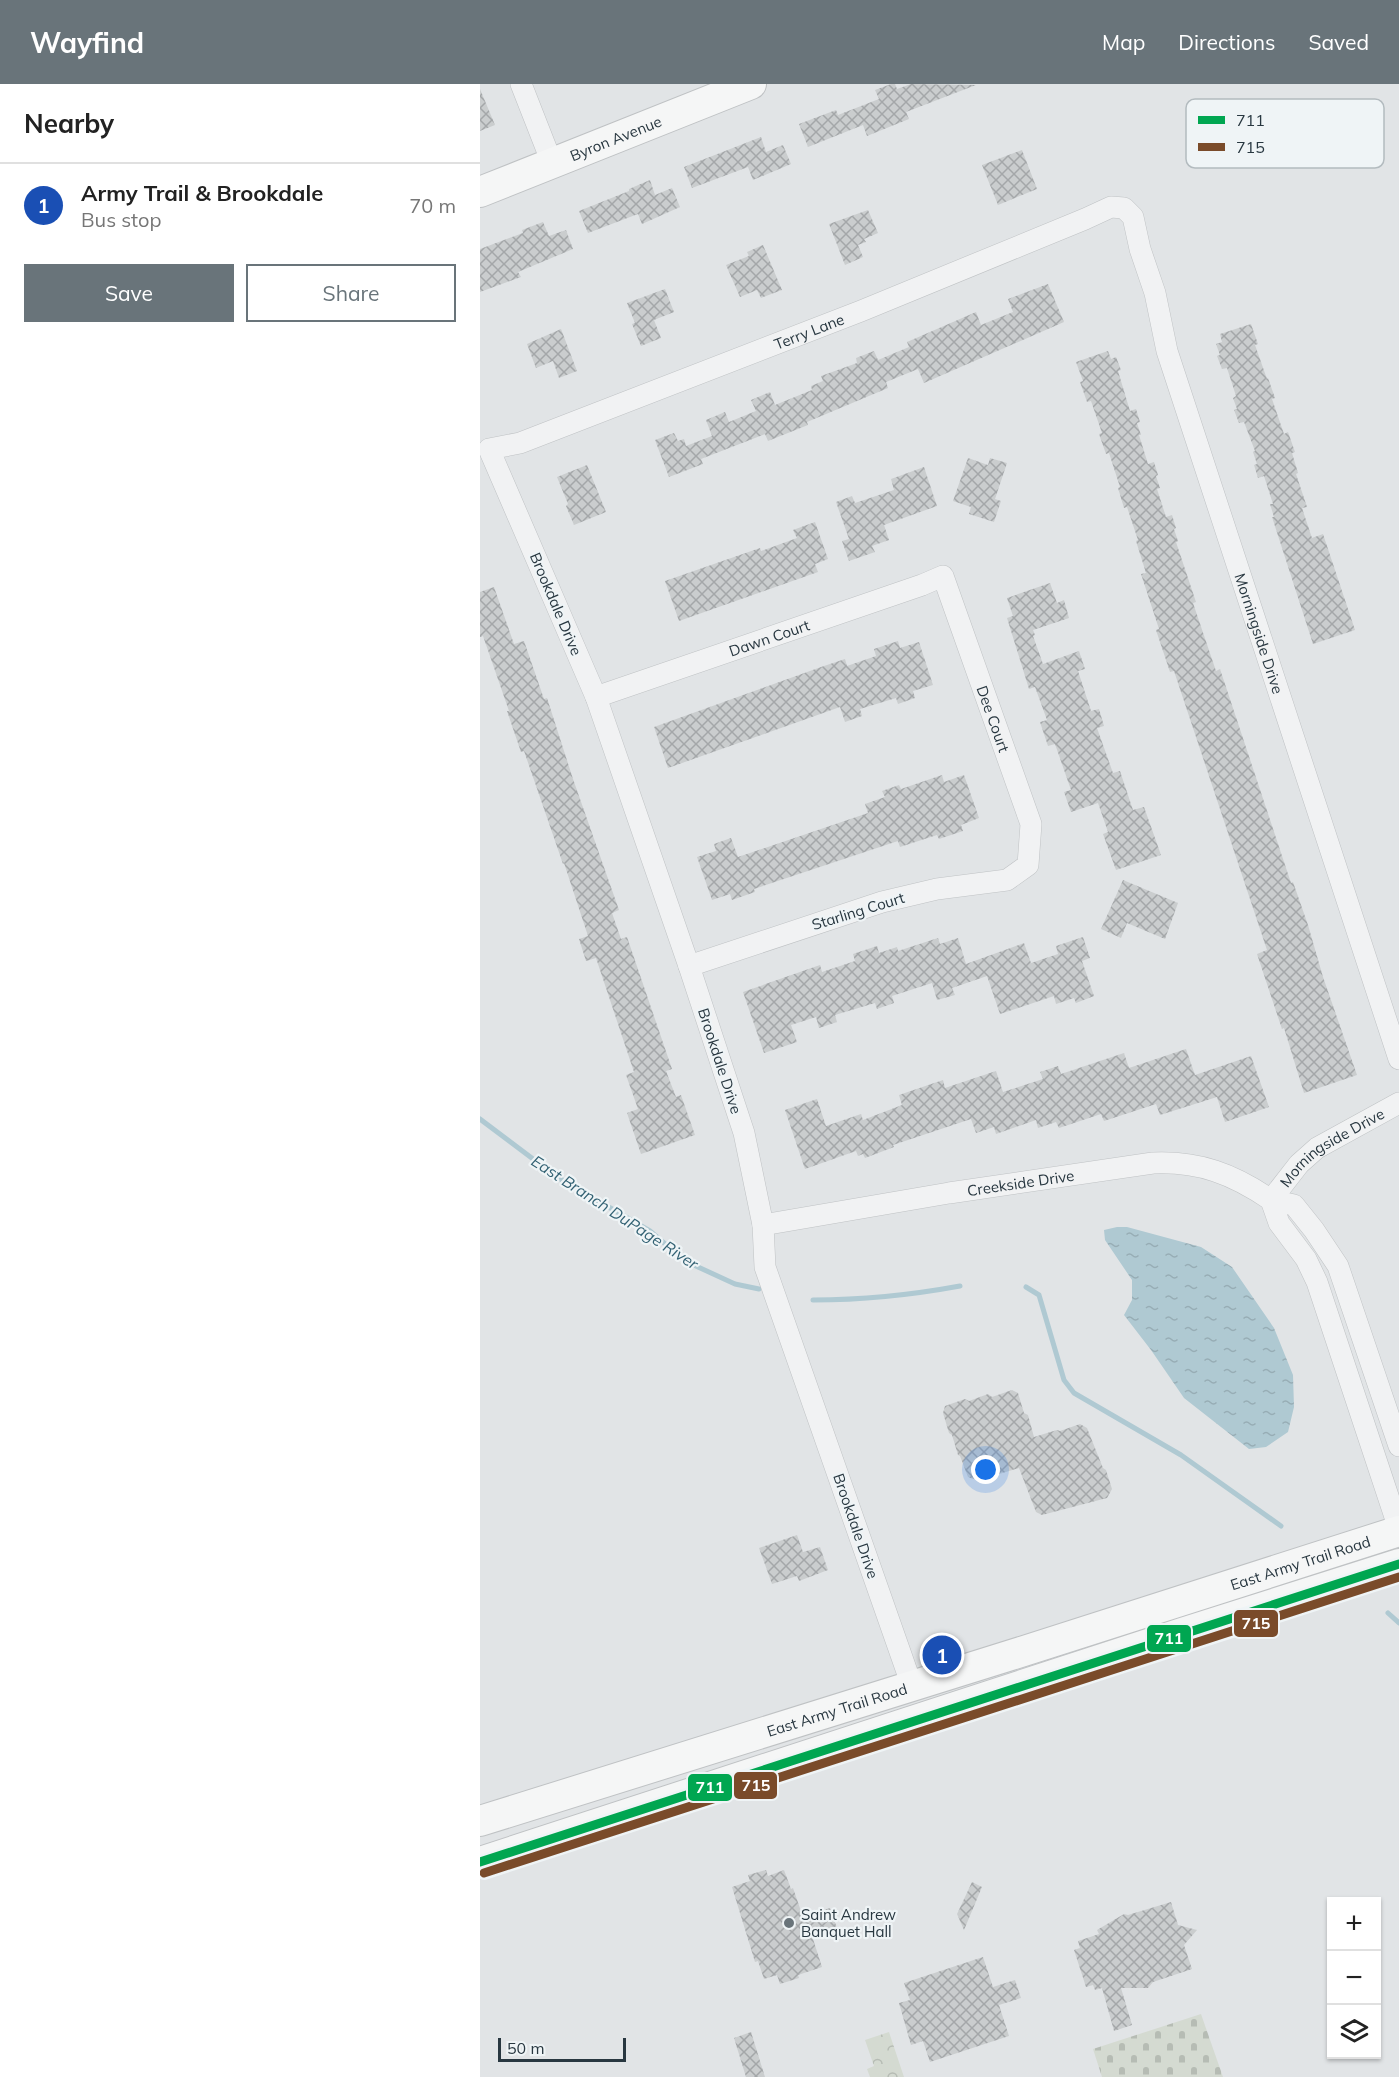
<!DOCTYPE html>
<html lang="en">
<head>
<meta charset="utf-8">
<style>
	:root { --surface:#fff; --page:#f6f6f6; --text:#222; --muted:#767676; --line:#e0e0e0; --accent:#69747a }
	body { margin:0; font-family:Mulish,sans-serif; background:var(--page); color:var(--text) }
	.controls { position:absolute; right:18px; bottom:18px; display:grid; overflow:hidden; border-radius:0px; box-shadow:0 2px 4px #0004 }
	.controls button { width:54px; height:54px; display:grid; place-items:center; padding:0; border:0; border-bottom:2px solid var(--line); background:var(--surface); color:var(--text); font:30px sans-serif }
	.scale { position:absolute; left:18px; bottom:15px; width:128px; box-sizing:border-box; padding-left:6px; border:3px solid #283740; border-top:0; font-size:16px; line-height:21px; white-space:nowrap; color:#283740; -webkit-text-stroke:4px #eff4f6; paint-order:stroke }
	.you { position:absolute; left:506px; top:1386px; width:21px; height:21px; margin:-15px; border:4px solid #fff; border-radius:50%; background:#1a73e8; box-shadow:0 0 0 9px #1a73e833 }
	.badge { display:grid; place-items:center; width:39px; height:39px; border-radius:50%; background:var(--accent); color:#fff; font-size:20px; font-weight:700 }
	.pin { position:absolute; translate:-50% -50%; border:3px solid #fff; box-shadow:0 2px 6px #0006 }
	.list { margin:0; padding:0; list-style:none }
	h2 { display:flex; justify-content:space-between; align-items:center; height:78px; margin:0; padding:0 24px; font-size:26px }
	h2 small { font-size:20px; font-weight:400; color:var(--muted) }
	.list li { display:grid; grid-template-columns:39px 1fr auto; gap:18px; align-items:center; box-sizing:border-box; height:84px; padding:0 24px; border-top:2px solid var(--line) }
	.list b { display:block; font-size:22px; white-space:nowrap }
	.list p { margin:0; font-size:20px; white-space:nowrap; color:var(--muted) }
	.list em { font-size:20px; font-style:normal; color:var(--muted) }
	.actions { display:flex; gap:12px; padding:18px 24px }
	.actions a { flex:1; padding:14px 0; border:2px solid var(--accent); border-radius:0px; text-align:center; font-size:21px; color:var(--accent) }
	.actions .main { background:var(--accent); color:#fff }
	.icon { flex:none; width:33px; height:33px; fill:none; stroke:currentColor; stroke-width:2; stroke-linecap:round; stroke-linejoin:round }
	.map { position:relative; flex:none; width:919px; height:1993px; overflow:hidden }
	header { display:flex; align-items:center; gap:36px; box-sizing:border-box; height:84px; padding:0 30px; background:var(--accent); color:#fff }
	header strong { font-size:28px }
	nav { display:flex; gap:33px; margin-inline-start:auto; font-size:21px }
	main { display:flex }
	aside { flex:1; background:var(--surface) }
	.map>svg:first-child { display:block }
	.cemetery { fill:url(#cemetery-stones) }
	.park { fill:url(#park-crowns) }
	.water { fill:url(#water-ripples) }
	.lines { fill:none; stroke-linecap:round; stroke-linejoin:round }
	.stream { stroke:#afc9d2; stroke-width:5 }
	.building { fill:url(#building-cross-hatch) }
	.street-casing { stroke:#bfc2c4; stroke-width:22 }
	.secondary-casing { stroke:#bfc2c4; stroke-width:32 }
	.street { stroke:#f1f2f3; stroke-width:21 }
	.secondary { stroke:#f5f6f6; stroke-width:30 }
	.bus-1-casing { stroke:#eff4f6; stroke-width:14 }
	.bus-2-casing { stroke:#eff4f6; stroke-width:14 }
	.bus-1 { stroke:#00a651; stroke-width:9 }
	.bus-2 { stroke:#7a4b2a; stroke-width:9 }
	.poi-dot { fill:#69747a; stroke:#eff4f6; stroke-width:2 }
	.labels { text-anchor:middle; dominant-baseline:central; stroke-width:4.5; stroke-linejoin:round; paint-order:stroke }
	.street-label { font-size:15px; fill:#283740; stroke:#eff4f6 }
	.poi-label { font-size:15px; fill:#283740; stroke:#eff4f6; text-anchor:start }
	.water-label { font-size:16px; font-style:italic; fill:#326173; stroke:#eff4f6 }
	.key { fill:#eff4f6; stroke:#b3bbbf; stroke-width:1.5 }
	.key-label { font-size:16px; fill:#283740 }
	.line-badge { stroke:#eff4f6; stroke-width:2 }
	.badge-label { font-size:16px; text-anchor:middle; font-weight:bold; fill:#fff }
</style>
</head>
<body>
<header>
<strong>Wayfind</strong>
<nav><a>Map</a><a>Directions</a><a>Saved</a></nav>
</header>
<main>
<aside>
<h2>Nearby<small></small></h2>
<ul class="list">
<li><span class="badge" style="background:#1a4fb4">1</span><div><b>Army Trail &amp; Brookdale</b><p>Bus stop</p></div><em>70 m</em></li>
</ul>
<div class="actions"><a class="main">Save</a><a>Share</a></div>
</aside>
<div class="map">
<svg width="919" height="1993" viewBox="0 0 919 1993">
	<defs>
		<pattern id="cemetery-stones" width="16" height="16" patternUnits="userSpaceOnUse" patternTransform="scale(1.5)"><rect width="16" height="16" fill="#d4dad1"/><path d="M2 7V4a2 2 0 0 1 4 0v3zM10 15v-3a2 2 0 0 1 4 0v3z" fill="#b6bcb4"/></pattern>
		<pattern id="park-crowns" width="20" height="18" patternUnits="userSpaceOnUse" patternTransform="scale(1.5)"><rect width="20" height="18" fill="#d4dad1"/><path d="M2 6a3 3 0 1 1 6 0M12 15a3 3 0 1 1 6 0" fill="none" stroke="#b6bcb4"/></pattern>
		<pattern id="water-ripples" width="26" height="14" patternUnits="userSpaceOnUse" patternTransform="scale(1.5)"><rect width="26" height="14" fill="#afc9d2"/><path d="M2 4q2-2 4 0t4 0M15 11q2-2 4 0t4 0" fill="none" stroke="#97adb5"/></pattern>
		<pattern id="building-cross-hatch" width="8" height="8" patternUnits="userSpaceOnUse" patternTransform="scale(1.5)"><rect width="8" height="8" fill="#cacdce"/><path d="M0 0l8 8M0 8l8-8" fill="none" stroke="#a4a7a9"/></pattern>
	</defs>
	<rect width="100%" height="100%" fill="#e1e4e6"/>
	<path class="cemetery" d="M721 1930 743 1993H622L613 1965Z"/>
	<path class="park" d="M409 1948 424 1993H390L387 1985 394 1982 385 1956Z"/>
	<path class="water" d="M637 1143H647L721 1163 752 1183 794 1244 813 1291 814 1323 808 1348 786 1363 769 1365 704 1314 671 1266 644 1231 652 1216V1196L625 1156 624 1146Z"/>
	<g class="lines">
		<g class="stream">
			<path d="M0 1035 77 1093 170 1147 205 1177 255 1200 279 1205"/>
			<path d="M546 1203 559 1211 584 1296 594 1309 701 1371 801 1442"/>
			<path d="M333 1216C383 1216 431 1211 480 1202"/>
			<path d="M908 1529 919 1539"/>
		</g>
	</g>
	<g class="building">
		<path d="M411 0H415L417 5 431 0 496 1 426 28 429 35 387 52 383 41 328 63 319 40 356 26 358 31 399 15 395 6Z"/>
		<path d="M0 5 15 41 0 47Z"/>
		<path d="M281 53 286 68 303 61 311 80 273 96 268 83 212 104 204 83Z"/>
		<path d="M542 66 557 105 518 121 502 81Z"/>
		<path d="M170 96 175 111 192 104 200 123 162 140 158 130 108 149 99 127 149 107V105Z"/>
		<path d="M388 126 398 149 384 155 386 158 378 161 383 173 365 181 349 140Z"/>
		<path d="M63 138 69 152 86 146 93 165 38 188 41 193 0 208V165L43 149 42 146Z"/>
		<path d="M283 161 302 206 281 214 277 206 260 213 246 181 269 172 267 168Z"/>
		<path d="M568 200 584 238 444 299 438 285 406 298 408 304 327 338 328 341 288 357 285 350 221 375 223 380 189 393 175 356 194 349 198 357 204 355 206 362 232 352 226 336 245 328 249 338 276 327 271 316 290 308 295 321 332 306 331 302 343 297 341 292 377 279 376 274 394 267 398 276 429 263 427 258 496 228 501 241 533 228 528 215Z"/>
		<path d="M185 205 194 228 174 236 181 254 161 262 152 240 155 239 147 219Z"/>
		<path d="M771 240 778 260 775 261 787 295 788 294 795 314 792 315 804 350 808 348 815 368 812 369 818 389 816 390 827 423 822 424 832 454 843 450 875 546 833 560 792 433H794L790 420H793L784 392 778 394 774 381 777 380 773 368 775 367 764 338 759 339 754 326 757 325 753 314 756 312 747 284 742 285 737 272 740 271 736 260 742 258 740 250Z"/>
		<path d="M81 245 97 287 79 294 73 277 56 284 47 260Z"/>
		<path d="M628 267 631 275 636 273 641 286 638 287 650 327 656 325 660 338 657 339 661 351H659L668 380 674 378 678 391 676 392 680 404 677 405 686 433 692 431 696 444 694 445 698 457 696 458 716 518 713 519 736 587 740 585 811 799 813 798 828 841 843 893 877 991 824 1009 804 944 802 945 777 870 787 866 694 587 690 588 676 546 679 545 661 490 666 489 656 457 658 456 647 423 644 424 638 404 640 403 629 369 626 370 619 350 622 349 611 317 607 318 600 298 603 297 596 278Z"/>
		<path d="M488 374 508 381 510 374 527 379 515 415 521 417 514 438 489 430 491 423 473 417Z"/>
		<path d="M107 381 126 428 94 441 86 422 88 420 77 393Z"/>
		<path d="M444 383 457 422 404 441 409 456 392 462 395 468 369 477 362 457 369 455 356 418 372 412 375 419 414 406 411 395Z"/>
		<path d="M335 438 348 475 335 480 338 488 199 537 185 497 280 464 281 467 317 454 313 446Z"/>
		<path d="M570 499 577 519 584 516 589 534 553 546 555 551 553 552 563 580 599 567 605 585 598 587 611 627 619 625 624 642 617 644 633 689 640 687 653 726 664 723 681 771 636 786 623 750 628 748 618 719 591 728 584 708 591 706 575 660 568 662 560 638 567 636 555 603 549 605 527 534 533 532 527 514Z"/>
		<path d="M14 503 34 560 44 557 64 615 67 614 93 695 139 826 132 829 141 855 147 853 192 985 186 987 196 1013 201 1011 215 1051 161 1070 147 1029 158 1025 146 991 154 988 116 874 106 877 99 855 108 852 84 779 83 780 44 667 41 668 27 627H29L3 552 0 553V508Z"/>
		<path d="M418 557 420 564 439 558 453 601 433 607 435 614 418 620 416 614 380 625 382 632 365 638 360 623 188 684 174 643 341 583 365 575 367 582 396 572 394 565Z"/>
		<path d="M462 691 464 698 484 691 499 734 481 741 483 747 459 755 457 751 420 763 418 757 274 805 275 808 252 816 250 810 232 816 217 773 236 767 234 760 251 754 258 773 388 729 385 720 405 713 402 707 419 701 421 705Z"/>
		<path d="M643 796 698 819 685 855 647 839 641 854 621 845Z"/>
		<path d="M603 853 610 874 602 877 614 912 596 919 594 914 576 920 574 912 520 930 507 892 472 904 475 911 457 916 452 899 412 912 414 919 397 925 395 919 355 931 357 938 339 944 336 933 311 941 317 958 284 969 263 908 340 881 342 888 375 877 373 870 397 862 399 869 417 863 418 867 458 854 460 860 478 854 486 880 544 859 551 879 578 870 576 862Z"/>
		<path d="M706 965 715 991 771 972 789 1023 745 1038 737 1013 680 1031 676 1020 624 1037 621 1030 579 1044 576 1038 558 1044 556 1036 516 1050 514 1043 496 1049 491 1035 413 1061 414 1063 385 1074 383 1070 378 1072 376 1067 325 1085 305 1026 337 1015 346 1042 381 1030 383 1036 422 1021 419 1011 463 996 465 1004 516 987 523 1008 563 995 560 988 578 982 581 990 644 969 649 984Z"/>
		<path d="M532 1306 538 1309 544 1329 548 1331 554 1353 577 1346 580 1347 600 1340 607 1344 623 1384 626 1386 632 1405 627 1414 562 1431 556 1428 539 1384 516 1391 513 1389 493 1395 488 1393 480 1372 478 1371 472 1351 469 1349 463 1329 465 1322 485 1315 489 1317 508 1310 512 1313Z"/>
		<path d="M317 1451 323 1468 340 1463 348 1486 319 1497 317 1492 292 1500 279 1464Z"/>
		<path d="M286 1786 288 1792 304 1786 311 1805 313 1804 323 1833 350 1824 358 1847 333 1855 342 1883 318 1891 319 1894 300 1900 297 1891 284 1895 278 1877 275 1878 252 1803 270 1797 268 1791Z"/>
		<path d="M492 1798 502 1803 484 1846 477 1830Z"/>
		<path d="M691 1818 698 1841 717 1846 704 1861 712 1885 673 1898 668 1904H641L652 1941 634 1947 622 1904 615 1906 613 1901 606 1903 594 1866 600 1864 598 1857 619 1850 617 1846 644 1830 648 1831Z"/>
		<path d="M503 1873 513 1903 535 1896 541 1914 519 1921 529 1952 450 1978 443 1957 431 1961 419 1919 430 1916 424 1899Z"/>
		<path d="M271 1948 285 1993H266L254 1954Z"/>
	</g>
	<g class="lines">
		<g class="street-casing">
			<g id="street">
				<path d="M41 0 72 79"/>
				<path id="s1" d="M116 613 442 501 463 492 551 740 548 781 527 796 457 805 402 818 209 882"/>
				<path id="s2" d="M283 1141 469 1109 673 1079C719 1077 753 1090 791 1116L819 1080 837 1064 919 1019"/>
				<path d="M919 1362 858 1182 834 1146 814 1121 791 1116 799 1139 826 1175 837 1198 919 1445"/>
				<path id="s3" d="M432 1602 285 1183 283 1141 264 1049 209 882 116 613 9 365 40 359 381 227 605 135 631 123 644 124 653 133 660 165 675 209 687 267 919 975"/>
			</g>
		</g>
		<g class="secondary-casing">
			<g id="secondary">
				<path id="s4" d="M0 108 271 0"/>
				<path id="s5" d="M0 1737 544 1567 919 1447"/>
				<path d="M0 1778 702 1549 919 1480"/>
			</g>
		</g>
		<use href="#street" class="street"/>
		<use href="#secondary" class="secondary"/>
		<g class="bus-1-casing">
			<path id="bus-1" d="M0 1778 919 1480"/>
		</g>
		<g class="bus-2-casing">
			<path id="bus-2" d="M4 1789 919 1493"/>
		</g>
		<use href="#bus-1" class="bus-1"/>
		<use href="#bus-2" class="bus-2"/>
	</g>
	<circle class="poi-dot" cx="309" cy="1839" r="6"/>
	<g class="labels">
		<g class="street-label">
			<text stroke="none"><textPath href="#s4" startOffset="146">Byron Avenue</textPath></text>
			<text stroke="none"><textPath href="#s3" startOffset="1652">Terry Lane</textPath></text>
			<text transform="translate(76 520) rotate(67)">Brookdale Drive</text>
			<text stroke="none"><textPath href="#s3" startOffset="2440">Morningside Drive</textPath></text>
			<text stroke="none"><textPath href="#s1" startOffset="183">Dawn Court</textPath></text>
			<text stroke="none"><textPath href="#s1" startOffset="519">Dee Court</textPath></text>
			<text transform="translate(378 827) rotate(-17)">Starling Court</text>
			<text transform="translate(240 977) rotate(72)">Brookdale Drive</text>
			<text stroke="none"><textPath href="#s2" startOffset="603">Morningside Drive</textPath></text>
			<text stroke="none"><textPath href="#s2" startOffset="261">Creekside Drive</textPath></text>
			<text transform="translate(376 1442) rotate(71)">Brookdale Drive</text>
			<text stroke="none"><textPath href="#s5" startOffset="860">East Army Trail Road</textPath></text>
			<text stroke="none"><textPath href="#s5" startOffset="374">East Army Trail Road</textPath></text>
		</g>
		<g class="poi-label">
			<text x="321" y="1830">Saint Andrew<tspan x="321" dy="17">Banquet Hall</tspan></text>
		</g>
		<g class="water-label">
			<text transform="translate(135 1128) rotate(33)">East Branch DuPage River</text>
		</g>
	</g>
	<rect x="706" y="15" width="198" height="69" rx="9" class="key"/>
	<rect x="718" y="32" width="27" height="8" fill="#00a651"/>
	<rect x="718" y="59" width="27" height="8" fill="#7a4b2a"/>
	<g class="key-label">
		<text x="756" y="42">711</text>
		<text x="756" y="69">715</text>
	</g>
	<g class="line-badge">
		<rect x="753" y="1525" width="46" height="29" rx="6" fill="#7a4b2a"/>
		<rect x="666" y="1540" width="46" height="29" rx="6" fill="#00a651"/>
		<rect x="253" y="1687" width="45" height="29" rx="6" fill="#7a4b2a"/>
		<rect x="207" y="1689" width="46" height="29" rx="6" fill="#00a651"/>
	</g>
	<g class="badge-label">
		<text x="776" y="1545">715</text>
		<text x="689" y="1560">711</text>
		<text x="276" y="1707">715</text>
		<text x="230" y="1709">711</text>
	</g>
</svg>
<div class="controls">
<button>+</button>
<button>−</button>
<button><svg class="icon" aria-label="layers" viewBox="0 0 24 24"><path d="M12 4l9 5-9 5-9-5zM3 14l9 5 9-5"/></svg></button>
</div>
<div class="scale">50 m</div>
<div class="you"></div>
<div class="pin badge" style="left:462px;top:1571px;background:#1a4fb4">1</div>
</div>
</main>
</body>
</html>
